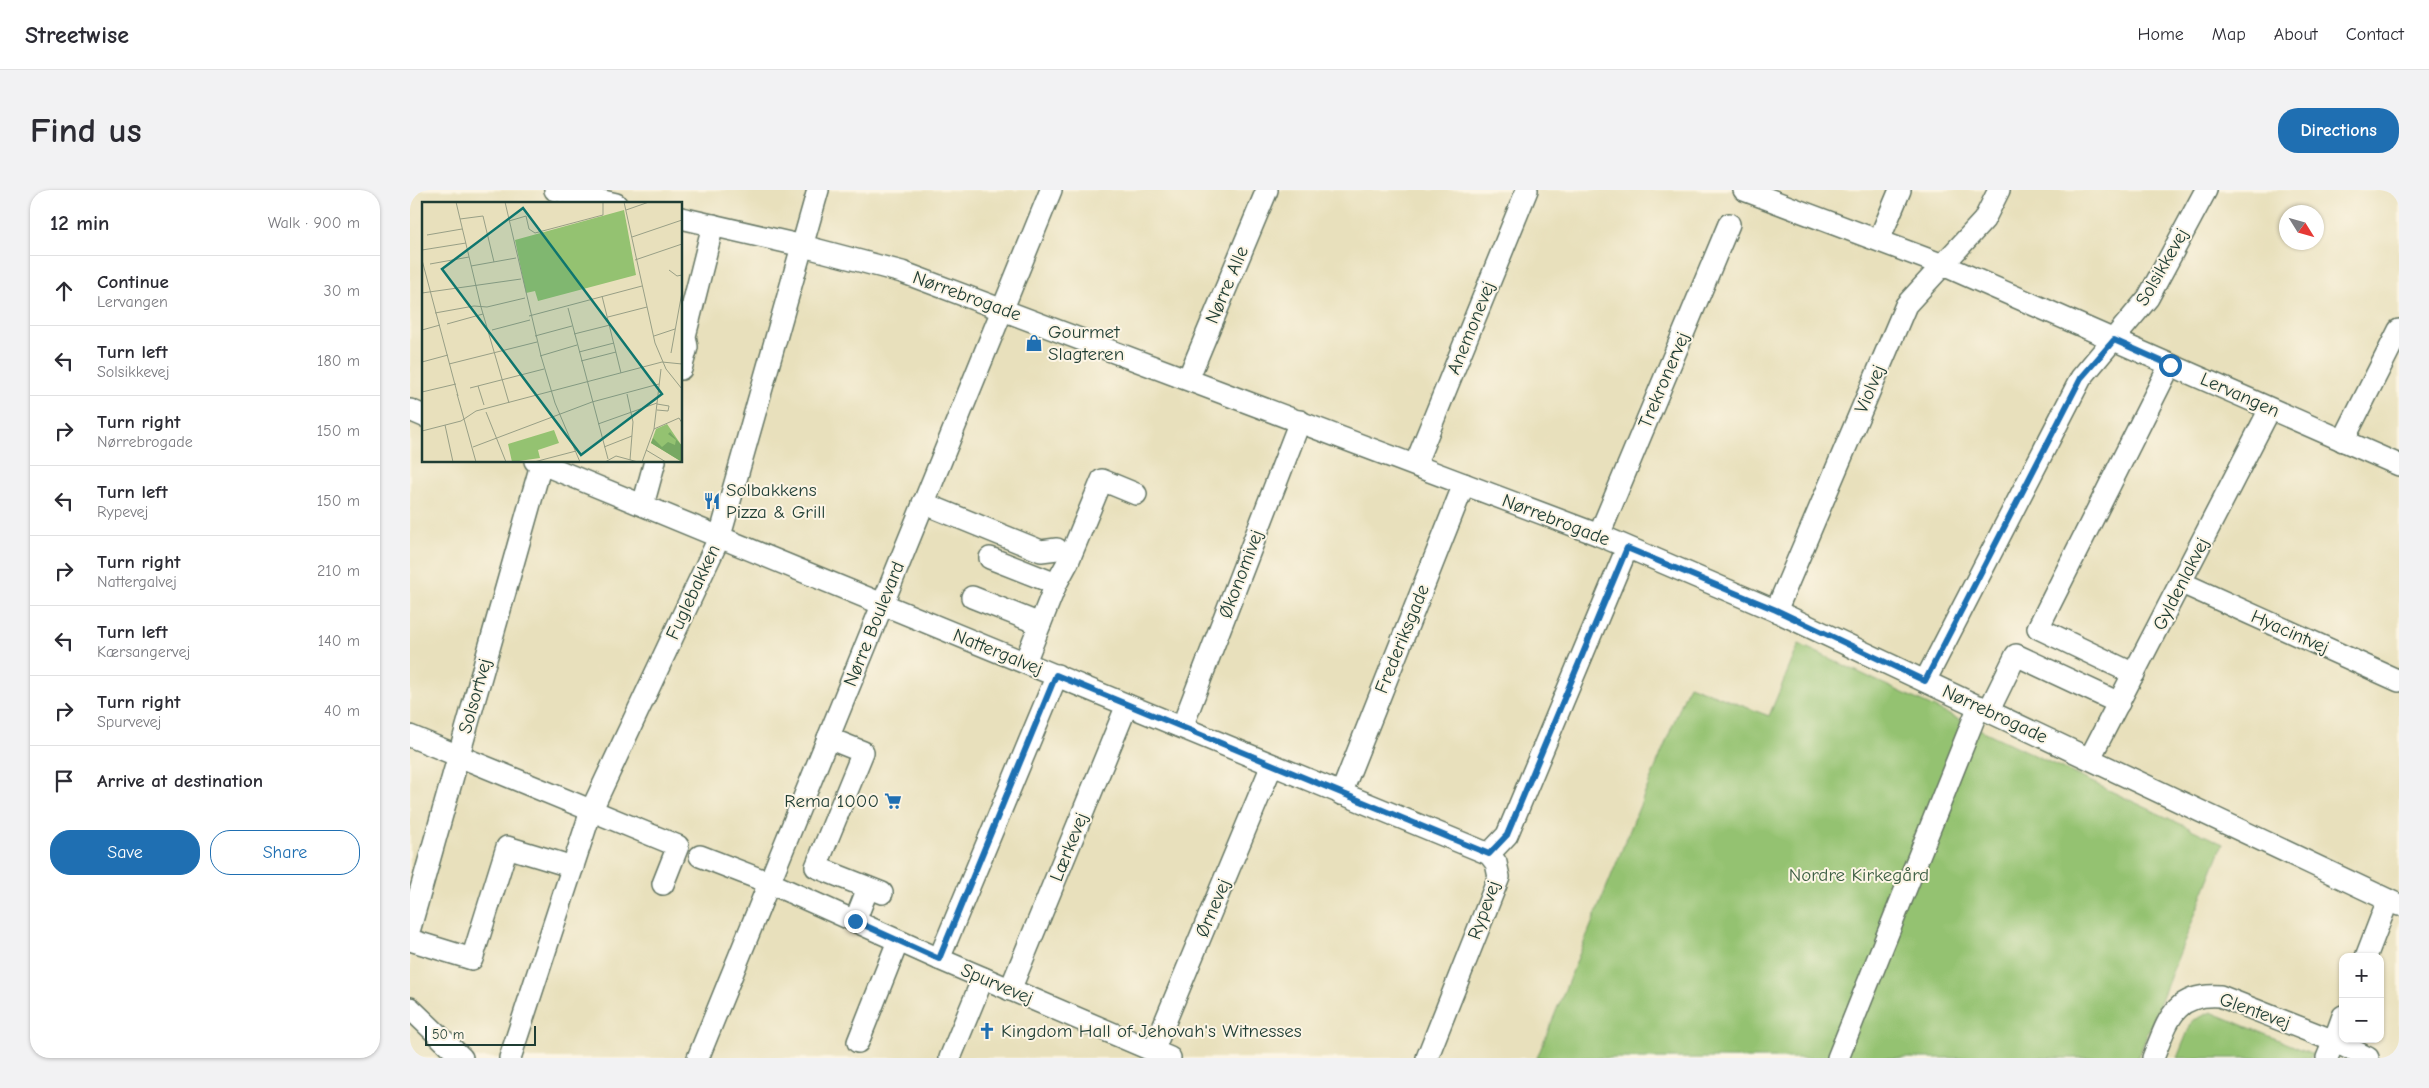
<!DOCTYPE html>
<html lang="en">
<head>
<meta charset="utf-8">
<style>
	:root { --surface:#fff; --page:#f2f2f3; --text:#2b2b33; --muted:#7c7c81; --line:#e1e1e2; --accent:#1f6fb2 }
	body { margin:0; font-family:"Comic Neue",sans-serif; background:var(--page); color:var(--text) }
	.controls { position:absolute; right:15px; bottom:15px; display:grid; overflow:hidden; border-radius:10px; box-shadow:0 1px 4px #0004 }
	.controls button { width:45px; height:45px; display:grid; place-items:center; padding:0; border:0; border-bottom:1px solid var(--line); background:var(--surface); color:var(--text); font:25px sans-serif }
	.compass { position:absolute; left:1869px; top:15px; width:45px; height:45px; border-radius:50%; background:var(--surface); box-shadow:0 1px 4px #0004; rotate:127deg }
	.scale { position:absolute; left:15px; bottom:12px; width:111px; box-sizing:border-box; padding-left:5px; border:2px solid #1f3d34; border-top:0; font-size:14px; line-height:18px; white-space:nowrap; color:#1f3d34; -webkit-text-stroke:4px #fcf5e5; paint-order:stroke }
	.stop { position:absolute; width:15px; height:15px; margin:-11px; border:4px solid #1f6fb2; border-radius:50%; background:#fff }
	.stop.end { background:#1f6fb2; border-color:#fff; box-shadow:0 1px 5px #0008 }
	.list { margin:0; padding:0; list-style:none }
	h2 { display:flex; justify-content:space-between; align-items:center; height:65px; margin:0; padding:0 20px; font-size:21px }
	h2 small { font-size:16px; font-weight:400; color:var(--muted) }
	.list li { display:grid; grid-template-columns:32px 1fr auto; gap:15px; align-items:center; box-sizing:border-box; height:70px; padding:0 20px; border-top:1px solid var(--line) }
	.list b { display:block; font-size:19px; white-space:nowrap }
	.list p { margin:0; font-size:16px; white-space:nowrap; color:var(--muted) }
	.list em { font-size:16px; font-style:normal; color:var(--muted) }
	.actions { display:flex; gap:10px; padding:15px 20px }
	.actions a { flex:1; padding:11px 0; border:1px solid var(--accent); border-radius:20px; text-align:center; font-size:18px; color:var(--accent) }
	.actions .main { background:var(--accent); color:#fff }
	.icon { flex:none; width:28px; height:28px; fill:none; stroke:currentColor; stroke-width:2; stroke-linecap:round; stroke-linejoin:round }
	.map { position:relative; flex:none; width:1989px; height:868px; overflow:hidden; border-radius:20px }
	header { display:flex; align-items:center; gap:30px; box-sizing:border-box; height:70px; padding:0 25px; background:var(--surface); border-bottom:1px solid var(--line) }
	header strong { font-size:24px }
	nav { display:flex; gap:28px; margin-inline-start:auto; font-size:18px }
	.intro { display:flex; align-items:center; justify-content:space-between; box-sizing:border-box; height:120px; padding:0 30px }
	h1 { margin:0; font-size:35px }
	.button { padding:12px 22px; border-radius:20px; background:var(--accent); color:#fff; font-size:18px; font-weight:700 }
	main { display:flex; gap:30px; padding:0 30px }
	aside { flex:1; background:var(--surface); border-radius:20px; box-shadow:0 1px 4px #0004 }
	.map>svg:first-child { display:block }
	.green { fill:#94c271; stroke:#5a8052 }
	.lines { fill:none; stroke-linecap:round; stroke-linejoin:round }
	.minor-casing { stroke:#657664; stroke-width:24 }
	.minor { stroke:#fff; stroke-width:21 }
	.route { stroke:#1f6fb2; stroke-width:6 }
	.labels { text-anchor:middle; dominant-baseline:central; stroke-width:4; stroke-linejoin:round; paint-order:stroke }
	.street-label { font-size:19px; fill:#1f3d34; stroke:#fcf5e5 }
	.poi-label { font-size:19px; fill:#1f3d34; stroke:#fcf5e5; text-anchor:start }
	.park-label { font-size:19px; fill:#3c5e43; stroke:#fcf5e5 }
	.inset-road { fill:none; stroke:#989f86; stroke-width:1 }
	.view { fill:#0f766e; fill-opacity:0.15; stroke:#0f766e; stroke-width:2.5 }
	.inset-edge { fill:none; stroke:#1f3d34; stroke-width:2.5 }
</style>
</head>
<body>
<header>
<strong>Streetwise</strong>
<nav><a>Home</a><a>Map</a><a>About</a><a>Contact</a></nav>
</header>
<div class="intro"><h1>Find us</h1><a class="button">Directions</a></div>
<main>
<aside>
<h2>12 min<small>Walk · 900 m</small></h2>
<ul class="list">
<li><svg class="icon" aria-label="ahead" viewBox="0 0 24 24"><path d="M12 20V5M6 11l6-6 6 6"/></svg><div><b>Continue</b><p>Lervangen</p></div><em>30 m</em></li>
<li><svg class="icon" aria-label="left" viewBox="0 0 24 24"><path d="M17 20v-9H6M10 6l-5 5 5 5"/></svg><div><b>Turn left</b><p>Solsikkevej</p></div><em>180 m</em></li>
<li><svg class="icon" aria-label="right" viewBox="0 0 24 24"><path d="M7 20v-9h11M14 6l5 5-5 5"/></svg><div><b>Turn right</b><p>Nørrebrogade</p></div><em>150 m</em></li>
<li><svg class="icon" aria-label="left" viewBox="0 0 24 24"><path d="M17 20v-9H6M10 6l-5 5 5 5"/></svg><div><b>Turn left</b><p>Rypevej</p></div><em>150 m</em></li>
<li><svg class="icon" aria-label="right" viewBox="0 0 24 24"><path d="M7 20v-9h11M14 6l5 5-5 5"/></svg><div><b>Turn right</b><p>Nattergalvej</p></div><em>210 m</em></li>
<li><svg class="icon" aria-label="left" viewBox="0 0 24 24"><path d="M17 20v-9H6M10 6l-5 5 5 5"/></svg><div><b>Turn left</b><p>Kærsangervej</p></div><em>140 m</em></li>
<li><svg class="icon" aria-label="right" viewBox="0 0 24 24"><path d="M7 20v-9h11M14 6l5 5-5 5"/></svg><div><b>Turn right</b><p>Spurvevej</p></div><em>40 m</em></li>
<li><svg class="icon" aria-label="arrive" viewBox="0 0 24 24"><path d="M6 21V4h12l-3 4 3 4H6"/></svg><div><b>Arrive at destination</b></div></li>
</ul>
<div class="actions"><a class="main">Save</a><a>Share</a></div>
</aside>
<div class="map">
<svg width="1989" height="868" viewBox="0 0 1989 868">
	<rect width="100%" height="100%" fill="#fcf5e5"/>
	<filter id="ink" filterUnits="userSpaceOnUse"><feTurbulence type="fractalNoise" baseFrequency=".02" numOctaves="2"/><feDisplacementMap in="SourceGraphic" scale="10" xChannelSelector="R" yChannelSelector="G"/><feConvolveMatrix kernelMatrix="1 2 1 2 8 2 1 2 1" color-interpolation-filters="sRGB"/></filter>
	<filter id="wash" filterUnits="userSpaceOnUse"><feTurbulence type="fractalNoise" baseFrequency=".0096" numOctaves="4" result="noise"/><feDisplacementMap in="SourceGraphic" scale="20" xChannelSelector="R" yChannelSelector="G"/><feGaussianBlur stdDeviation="1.12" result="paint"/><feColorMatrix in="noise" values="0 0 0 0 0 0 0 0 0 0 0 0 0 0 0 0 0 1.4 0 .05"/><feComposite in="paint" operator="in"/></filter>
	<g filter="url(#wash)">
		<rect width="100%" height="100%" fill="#e8e0bc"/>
		<g class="green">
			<path d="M1389 454 1813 654 1728 868H1127L1279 495 1359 526Z"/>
			<path d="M1801 822 1903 864 1901 868H1767L1782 831Z"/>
		</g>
	</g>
	<g filter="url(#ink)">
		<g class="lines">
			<g class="minor-casing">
				<g id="minor">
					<path d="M145 0 206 14"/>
					<path d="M1334 0 1533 75 1989 275"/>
					<path d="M271 28 393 56 492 82 1189 345 1366 421 1989 715"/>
					<path d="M1469 50 1490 0"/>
					<path d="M271 179 277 157 275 146 303 35"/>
					<path d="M778 189 857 0"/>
					<path d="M0 220 14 226"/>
					<path d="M1933 251 1989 140"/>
					<path d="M125 271 1079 664 1086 673 1089 687 1017 868"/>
					<path d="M1005 275 1117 0"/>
					<path d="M513 313 631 361 647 359"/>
					<path d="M233 315 245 271"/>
					<path d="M1189 345 1319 34"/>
					<path d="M580 368 646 394 615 472"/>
					<path d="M1772 393 1989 491"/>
					<path d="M646 394 658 372 692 290 726 304"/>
					<path d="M562 407 630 434"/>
					<path d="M1366 421 1496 115 1574 30 1589 0"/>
					<path d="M1724 484 1628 438 1760 175"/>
					<path d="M1515 491 1671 188 1738 108 1796 0"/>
					<path d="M1579 520 1606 465 1709 513"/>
					<path d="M772 537 890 231"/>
					<path d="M0 546 268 656 253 694"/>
					<path d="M418 548 453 562 406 677 472 703"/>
					<path d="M1680 568 1860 219"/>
					<path d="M931 604 1054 294"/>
					<path d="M1079 664 1097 645 1217 358"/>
					<path d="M290 666 360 693 529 769 760 868"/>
					<path d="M445 731 458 698"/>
					<path d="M0 738 132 271"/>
					<path d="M0 750 62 769 97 657 163 677"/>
					<path d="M1956 767 1978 710"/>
					<path d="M529 769 647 485"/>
					<path d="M600 800 717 515"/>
					<path d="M0 818 52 868"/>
					<path d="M448 852 488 751"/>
					<path d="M743 861 862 575"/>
					<path d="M100 868 181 621 310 346 408 0"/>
					<path d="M288 868 641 0"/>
					<path d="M540 868 573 788"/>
					<path d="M1428 868 1569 516"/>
					<path d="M1743 868C1758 831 1763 803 1810 806L1924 851 1933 826"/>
					<path d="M1917 868 1924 851 1958 868"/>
				</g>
			</g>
			<use href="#minor" class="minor"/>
		</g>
	</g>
	<g class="lines" filter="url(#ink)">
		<path class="route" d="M445 731 529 769 646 485 1079 664 1097 645 1217 358 1366 420 1515 491 1671 188 1704 150 1760 175"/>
	</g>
	<defs>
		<g id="shop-bare" transform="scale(1.35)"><path d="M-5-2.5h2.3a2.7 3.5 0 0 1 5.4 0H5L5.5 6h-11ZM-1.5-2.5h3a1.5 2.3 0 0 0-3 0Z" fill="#1f6fb2" stroke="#fcf5e5" stroke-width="2.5" paint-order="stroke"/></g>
		<g id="restaurant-bare" transform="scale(1.35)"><path d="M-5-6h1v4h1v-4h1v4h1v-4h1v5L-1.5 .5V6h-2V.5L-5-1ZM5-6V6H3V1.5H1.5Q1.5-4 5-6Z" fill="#1f6fb2" stroke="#fcf5e5" stroke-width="2.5" paint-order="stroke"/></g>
		<g id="supermarket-bare" transform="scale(1.35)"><path d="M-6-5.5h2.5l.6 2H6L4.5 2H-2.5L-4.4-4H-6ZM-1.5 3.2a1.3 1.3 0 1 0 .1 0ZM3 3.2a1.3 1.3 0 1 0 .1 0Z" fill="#1f6fb2" stroke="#fcf5e5" stroke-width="2.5" paint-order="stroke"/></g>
		<g id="church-bare" transform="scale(1.35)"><path d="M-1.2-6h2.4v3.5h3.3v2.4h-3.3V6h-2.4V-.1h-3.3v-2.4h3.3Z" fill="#1f6fb2" stroke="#fcf5e5" stroke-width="2.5" paint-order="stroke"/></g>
	</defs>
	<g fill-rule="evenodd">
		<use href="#shop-bare" x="624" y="153"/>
		<use href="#restaurant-bare" x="302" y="311"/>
		<use href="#supermarket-bare" x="483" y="611"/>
		<use href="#church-bare" x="577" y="841"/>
	</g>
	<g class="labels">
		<g class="street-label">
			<text transform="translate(1752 77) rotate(-60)">Solsikkevej</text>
			<text transform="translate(817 95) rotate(-67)">Nørre Alle</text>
			<text transform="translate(557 106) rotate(20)">Nørrebrogade</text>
			<text transform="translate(1061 138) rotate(-68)">Anemonevej</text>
			<text transform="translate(1254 190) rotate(-67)">Trekronervej</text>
			<text transform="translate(1460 199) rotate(-67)">Violvej</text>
			<text transform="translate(1830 205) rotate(24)">Lervangen</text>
			<text transform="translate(1146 330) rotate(21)">Nørrebrogade</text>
			<text transform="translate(831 384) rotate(-69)">Økonomivej</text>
			<text transform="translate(1771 394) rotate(-63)">Gyldenlakvej</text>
			<text transform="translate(283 402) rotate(-65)">Fuglebakken</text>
			<text transform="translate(464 434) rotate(-68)">Nørre Boulevard</text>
			<text transform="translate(1880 442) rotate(24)">Hyacintvej</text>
			<text transform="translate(992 449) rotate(-68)">Frederiksgade</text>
			<text transform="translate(588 462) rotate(22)">Nattergalvej</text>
			<text transform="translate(65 506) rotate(-74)">Solsortvej</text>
			<text transform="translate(1585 524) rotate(25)">Nørrebrogade</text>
			<text transform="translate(659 657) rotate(-68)">Lærkevej</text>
			<text transform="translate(803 718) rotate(-67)">Ørnevej</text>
			<text transform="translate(1074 720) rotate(-70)">Rypevej</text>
			<text transform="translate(587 794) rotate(23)">Spurvevej</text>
			<text transform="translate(1845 821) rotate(20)">Glentevej</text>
		</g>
		<g class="poi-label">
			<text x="638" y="142">Gourmet<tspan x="638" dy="22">Slagteren</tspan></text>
			<text x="316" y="300">Solbakkens<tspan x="316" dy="22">Pizza &amp; Grill</tspan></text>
			<text x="469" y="611" text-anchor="end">Rema 1000</text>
			<text x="591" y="841">Kingdom Hall of Jehovah's Witnesses</text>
		</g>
		<g class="park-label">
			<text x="1449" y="685">Nordre Kirkegård</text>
		</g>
	</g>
	<g transform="translate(12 12)">
		<rect width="260" height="260" fill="#e8e0bc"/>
		<path d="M202 8 214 73 116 99 113 89 104 91 93 38ZM245 222 260 244V260L229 241 234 227ZM132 228 137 241 116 248 118 256 90 260 86 242Z" fill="#94c271"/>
		<path d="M248 230 260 244V260L229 241 231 236 240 245 246 240 253 243 254 238 246 232Z" fill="#77a863"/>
		<path class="inset-road" d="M34 0 59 105 87 201M83 0 119 154 133 201 158 260M202 0 233 141 244 167 260 187M204 8 227 0M38 17 61 14 72 60M87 19 104 14 107 27 113 31 181 13V0M5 33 40 27M210 35 260 18M0 48 44 41M0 58 36 194M213 58 260 42M8 62 47 55M49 64 94 56M247 68 255 74 260 73M0 91 99 77M180 94 199 171M146 106 186 257M13 111 52 104 65 105 103 96M107 114 220 84M186 115 225 105M25 122 61 112M0 128 18 123M70 128 108 118M152 132 188 123M113 134 150 124M232 134 253 127M157 150 192 141M249 151 260 90M118 154 155 143M159 159 194 150M0 160 26 153M27 162 115 140M56 184 62 203M48 186 122 167M0 190 34 182M35 192 54 260M205 192 211 220 208 258M235 208 246 209 247 204 235 202M64 210 84 260M176 222 235 201M23 223 31 260M232 227 257 216 260 221M0 229 39 219 54 209 240 160 260 162M51 245 170 200 237 182M182 245 210 234M224 248 244 260M112 260 154 249M183 260 194 254 216 260M220 260 232 227 239 167"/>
		<path class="view" d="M101 6 240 192 159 253 20 67Z"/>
		<rect width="260" height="260" class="inset-edge"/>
	</g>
</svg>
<div class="controls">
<button>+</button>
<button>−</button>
</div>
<svg class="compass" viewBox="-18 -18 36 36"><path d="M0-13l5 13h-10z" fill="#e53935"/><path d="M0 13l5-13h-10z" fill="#7c7c81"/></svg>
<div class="scale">50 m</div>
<div class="stop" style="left:1760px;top:175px"></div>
<div class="stop end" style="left:445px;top:731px"></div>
</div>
</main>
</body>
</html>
